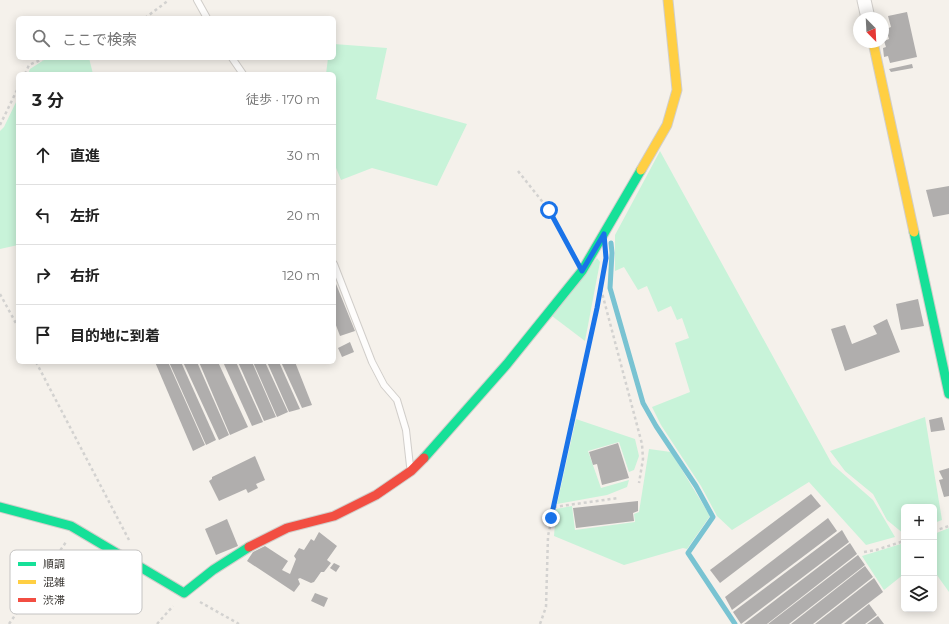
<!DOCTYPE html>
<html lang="ja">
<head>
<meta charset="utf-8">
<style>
	:root { --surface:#fff; --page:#f2f2f2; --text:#222; --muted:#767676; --line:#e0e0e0 }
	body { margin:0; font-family:Montserrat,"Noto Sans JP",sans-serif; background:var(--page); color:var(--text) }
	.controls { position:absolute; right:12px; bottom:12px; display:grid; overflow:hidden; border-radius:6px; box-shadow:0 2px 10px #0003 }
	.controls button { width:36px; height:36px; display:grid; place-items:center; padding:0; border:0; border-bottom:1px solid var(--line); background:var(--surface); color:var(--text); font:20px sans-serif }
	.compass { position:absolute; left:853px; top:12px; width:36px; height:36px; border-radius:50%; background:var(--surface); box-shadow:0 2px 10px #0003; rotate:156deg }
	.stop { position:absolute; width:12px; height:12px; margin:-9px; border:3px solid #1a73e8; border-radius:50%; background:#fff }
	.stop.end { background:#1a73e8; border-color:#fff; box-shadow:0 1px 4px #0008 }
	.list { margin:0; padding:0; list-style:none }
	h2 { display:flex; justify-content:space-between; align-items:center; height:52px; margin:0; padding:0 16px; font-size:17px }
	h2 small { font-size:13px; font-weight:400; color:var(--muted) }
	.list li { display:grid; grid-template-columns:26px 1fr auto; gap:12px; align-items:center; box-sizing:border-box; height:60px; padding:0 16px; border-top:1px solid var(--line) }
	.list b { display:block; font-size:15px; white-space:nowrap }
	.list em { font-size:13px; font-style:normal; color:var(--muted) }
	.icon { flex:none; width:22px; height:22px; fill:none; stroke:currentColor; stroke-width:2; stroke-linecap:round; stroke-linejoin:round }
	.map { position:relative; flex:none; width:949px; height:624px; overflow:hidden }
	.search { position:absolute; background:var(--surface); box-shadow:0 2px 10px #0003; left:16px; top:16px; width:320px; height:44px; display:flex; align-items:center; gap:10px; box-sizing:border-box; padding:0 14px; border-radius:6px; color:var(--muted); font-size:15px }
	.panel { position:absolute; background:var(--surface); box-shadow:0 2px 10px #0003; left:16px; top:72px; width:320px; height:292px; border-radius:6px }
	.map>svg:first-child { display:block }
	.green { fill:#c8f3d9 }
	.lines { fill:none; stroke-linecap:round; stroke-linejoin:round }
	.stream { stroke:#79c3d2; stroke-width:5 }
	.building { fill:#b0aead }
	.lane-casing { stroke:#d1ceca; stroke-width:8 }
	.street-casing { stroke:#d1ceca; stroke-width:15 }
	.fast-casing { stroke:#d1ceca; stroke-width:11 }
	.slow-casing { stroke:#d1ceca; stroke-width:11 }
	.jam-casing { stroke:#d1ceca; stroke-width:11 }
	.path { stroke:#d3d2d0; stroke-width:2.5; stroke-dasharray:3 3; stroke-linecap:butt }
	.lane { stroke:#fefdfc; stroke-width:6 }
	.street { stroke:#fefdfc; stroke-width:13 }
	.fast { stroke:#16e098; stroke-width:9 }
	.slow { stroke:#ffcf43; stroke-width:9 }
	.jam { stroke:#f24e42; stroke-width:9 }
	.route { stroke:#1a73e8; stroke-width:5 }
	.key { fill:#fff; stroke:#c4c3c2; stroke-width:1 }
	.key-label { font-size:11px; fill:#393632 }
</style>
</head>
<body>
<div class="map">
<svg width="949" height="624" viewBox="0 0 949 624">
	<rect width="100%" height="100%" fill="#f5f1eb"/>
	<g class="green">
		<path d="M334 44 387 48 376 99 467 124 437 186 372 168 341 180 334 163V74H326L328 58H334Z"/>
		<path d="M47 58H89L93 74H28L30 69Z"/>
		<path d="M18 98V245L0 249V131L4 127Z"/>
		<path d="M660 151 832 464 873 500 895 537 866 545 809 482 732 530 717 516 701 486 661 425 652 407 690 392 675 343 689 338 682 318 677 320 671 306 658 312 647 286 638 290 624 267 615 271V235Z"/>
		<path d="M597 258 600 262 585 341 552 316Z"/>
		<path d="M925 417 942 520 934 523V507H904V534L887 520 873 494 845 471 830 451Z"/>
		<path d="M576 419 635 439 639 456 634 470 629 472 619 442 588 451 601 488 629 480 627 487 607 495 557 504Z"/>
		<path d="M649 449 671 452 710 516 687 549 683 548 624 565 554 536 556 509 572 506 575 530 635 522 634 514 639 512Z"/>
		<path d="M949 528V592L934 571V534Z"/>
		<path d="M904 543V574L884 590 862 556Z"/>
	</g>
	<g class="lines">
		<path class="stream" d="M611 243 612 253 610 288 643 403 656 426 696 486 713 517 688 553 735 624"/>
	</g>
	<g class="building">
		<path d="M907 12 917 57 890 63 888 56 884 57 883 48 886 47 884 41 889 39 886 29 891 27 888 16Z"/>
		<path d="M912 64 913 68 891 72 889 69Z"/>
		<path d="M949 186V214L933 217 926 190Z"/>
		<path d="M334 279 355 331 340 336 334 320Z"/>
		<path d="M918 299 924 326 901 330 896 304Z"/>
		<path d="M887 319 900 352 845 371 831 329 845 325 852 344 877 334 873 326Z"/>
		<path d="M350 342 354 352 342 357 338 348Z"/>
		<path d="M155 362H168L205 445 193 451Z"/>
		<path d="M169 362H181L216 440 206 445Z"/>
		<path d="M183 362H197L229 435 219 440Z"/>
		<path d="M199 362H218L248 427 230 435Z"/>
		<path d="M223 362H236L263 422 252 426Z"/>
		<path d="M238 362H252L276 417 264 421Z"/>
		<path d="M253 362H265L288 412 277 417Z"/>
		<path d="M267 362H279L300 409 289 412Z"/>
		<path d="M281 362H295L312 405 302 408Z"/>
		<path d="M942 417 945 430 931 432 929 420Z"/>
		<path d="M618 443 629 478 602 485 597 464 593 465 589 452Z"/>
		<path d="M255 456 265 480 256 484 258 488 248 493 246 489 219 501 209 481 212 479V477Z"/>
		<path d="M949 468V496L944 497 939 480 943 479 939 471Z"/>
		<path d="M811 494 821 506 720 583 710 570Z"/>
		<path d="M638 501V511L633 513 634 521 576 528 573 508Z"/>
		<path d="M828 518 837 531 732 610 725 597Z"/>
		<path d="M227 519 238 546 216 555 205 529Z"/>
		<path d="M842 530 849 542 741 624 733 612Z"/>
		<path d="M319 532 337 546 327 560 331 563 324 572H321L314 582 311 583 300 578 298 579 300 584 294 592 247 561 253 552 265 546 288 561 282 570 290 574 296 559 294 556 299 548 304 550 311 539 314 541Z"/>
		<path d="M850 543 857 554 767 624H744Z"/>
		<path d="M858 555 865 565 789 624H768Z"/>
		<path d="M334 563 340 566 336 572 330 568Z"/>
		<path d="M865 566 873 577 813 624H791Z"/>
		<path d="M874 578 883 592 841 624H815Z"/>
		<path d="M315 593 328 598 324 607 311 601Z"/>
		<path d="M869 604 877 615 865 624H844Z"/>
		<path d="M878 616 884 624H867Z"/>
	</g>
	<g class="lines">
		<g class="lane-casing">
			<g id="lane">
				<path d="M197 0 207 18"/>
				<path d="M232 58 243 74"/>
				<path d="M334 264 372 362 384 385 397 400 406 430 410 466"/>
			</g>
		</g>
		<g class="street-casing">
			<path id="street" d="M864 0 868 18"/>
		</g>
		<g class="fast-casing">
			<g id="fast">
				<path d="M914 232 949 394"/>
				<path d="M424 458 507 364 582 271 641 170"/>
				<path d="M0 507 71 526 184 593 213 570 249 547"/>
			</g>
		</g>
		<g class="slow-casing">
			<g id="slow">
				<path d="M873 42 914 232"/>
				<path d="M641 170 667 125 677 90 668 0"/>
			</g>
		</g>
		<g class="jam-casing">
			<path id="jam" d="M249 547 287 528 334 516 376 495 411 471 424 458"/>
		</g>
		<g class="path">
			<path d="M145 18 169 0"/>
			<path d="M25 74 29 65 45 58"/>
			<path d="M0 125 18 88"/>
			<path d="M518 171 549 210 573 254"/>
			<path d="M601 289 642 444 643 459 639 483"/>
			<path d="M0 294 18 327"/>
			<path d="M36 362 129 540"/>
			<path d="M554 507 618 498"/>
			<path d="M934 531 949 526"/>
			<path d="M864 552 876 550 904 541"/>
			<path d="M200 602 239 624"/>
			<path d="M9 624 66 542"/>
			<path d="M157 624 173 606"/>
			<path d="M540 624 546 607 548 536 597 308 603 270"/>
		</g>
		<use href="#lane" class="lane"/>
		<use href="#street" class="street"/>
		<use href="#fast" class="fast"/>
		<use href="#slow" class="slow"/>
		<use href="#jam" class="jam"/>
	</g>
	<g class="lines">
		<path class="route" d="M549 210 582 271 604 234 606 258 597 308 551 518"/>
	</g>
	<rect x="10" y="550" width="132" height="64" rx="6" class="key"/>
	<rect x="18" y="562" width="18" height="4" fill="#16e098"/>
	<rect x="18" y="580" width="18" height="4" fill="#ffcf43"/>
	<rect x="18" y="598" width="18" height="4" fill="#f24e42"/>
	<g class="key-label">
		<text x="43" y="568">順調</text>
		<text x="43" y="586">混雑</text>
		<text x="43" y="604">渋滞</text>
	</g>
</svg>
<div class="controls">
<button>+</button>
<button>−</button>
<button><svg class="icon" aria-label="layers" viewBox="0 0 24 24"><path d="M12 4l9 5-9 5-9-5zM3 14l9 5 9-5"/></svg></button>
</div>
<svg class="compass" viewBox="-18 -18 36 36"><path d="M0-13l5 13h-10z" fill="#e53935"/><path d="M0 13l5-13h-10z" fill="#767676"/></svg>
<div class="stop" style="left:549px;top:210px"></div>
<div class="stop end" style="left:551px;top:518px"></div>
<div class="search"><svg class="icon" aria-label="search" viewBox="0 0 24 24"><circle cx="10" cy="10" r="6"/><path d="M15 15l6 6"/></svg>ここで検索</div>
<section class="panel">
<h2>3 分<small>徒歩 · 170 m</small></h2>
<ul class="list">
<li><svg class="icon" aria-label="ahead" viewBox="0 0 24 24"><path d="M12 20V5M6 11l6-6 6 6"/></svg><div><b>直進</b></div><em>30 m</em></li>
<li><svg class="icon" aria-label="left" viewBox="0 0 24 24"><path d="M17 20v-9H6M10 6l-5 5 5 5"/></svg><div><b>左折</b></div><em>20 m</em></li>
<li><svg class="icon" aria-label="right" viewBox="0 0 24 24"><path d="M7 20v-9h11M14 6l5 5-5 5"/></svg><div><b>右折</b></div><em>120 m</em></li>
<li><svg class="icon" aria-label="arrive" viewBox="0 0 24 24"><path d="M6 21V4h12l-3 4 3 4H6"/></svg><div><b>目的地に到着</b></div></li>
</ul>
</section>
</div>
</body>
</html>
